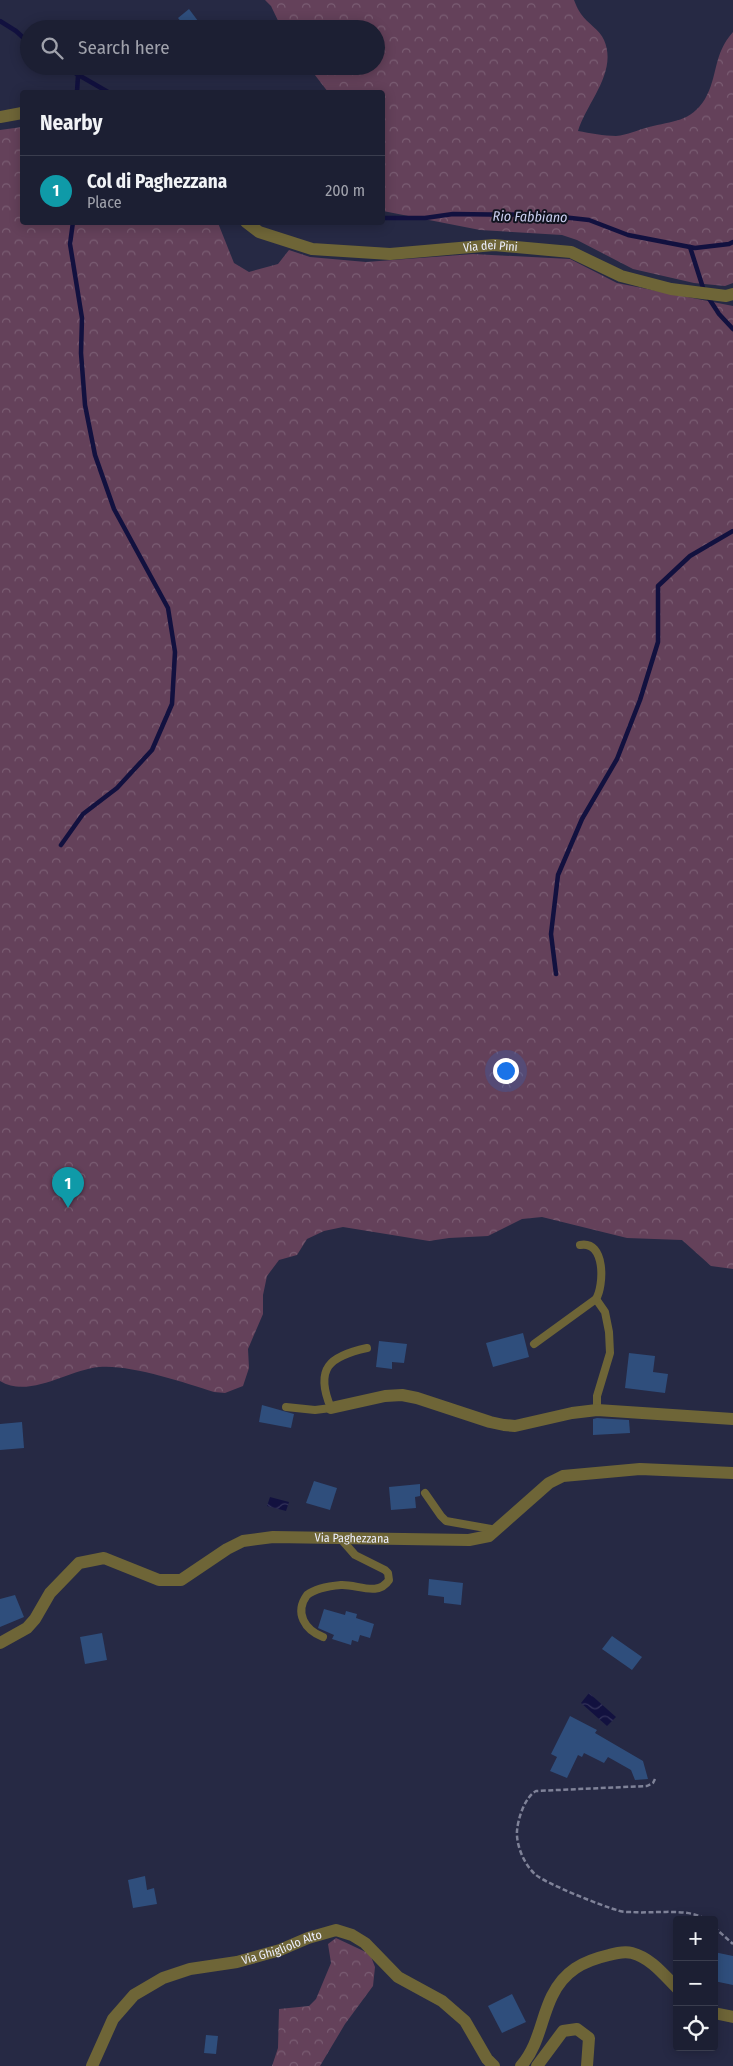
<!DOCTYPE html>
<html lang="en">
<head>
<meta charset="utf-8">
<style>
	:root { --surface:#1c1f33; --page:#25273b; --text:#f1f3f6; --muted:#a0a2ac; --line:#3a3d4e; --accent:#d0b736 }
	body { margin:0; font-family:"Fira Sans Condensed",sans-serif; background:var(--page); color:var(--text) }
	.controls { position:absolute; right:15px; bottom:15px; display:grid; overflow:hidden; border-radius:5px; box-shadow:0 2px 12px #0003 }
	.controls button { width:45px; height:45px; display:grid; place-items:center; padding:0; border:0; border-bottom:1px solid var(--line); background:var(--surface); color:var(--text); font:25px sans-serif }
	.you { position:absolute; left:505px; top:1070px; width:18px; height:18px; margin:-12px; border:4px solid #fff; border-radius:50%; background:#1a73e8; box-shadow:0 0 0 8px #1a73e833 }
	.badge { display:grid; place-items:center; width:32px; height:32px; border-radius:50%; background:var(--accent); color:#fff; font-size:16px; font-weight:700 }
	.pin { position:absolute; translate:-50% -41px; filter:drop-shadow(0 1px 2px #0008) }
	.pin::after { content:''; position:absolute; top:26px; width:18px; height:15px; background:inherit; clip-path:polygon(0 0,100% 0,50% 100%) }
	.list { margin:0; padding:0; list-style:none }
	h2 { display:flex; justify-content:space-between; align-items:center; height:65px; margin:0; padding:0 20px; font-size:21px }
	h2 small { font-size:16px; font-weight:400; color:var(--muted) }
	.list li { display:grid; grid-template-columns:32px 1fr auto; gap:15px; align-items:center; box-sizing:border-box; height:70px; padding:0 20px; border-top:1px solid var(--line) }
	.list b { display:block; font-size:19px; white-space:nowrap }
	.list p { margin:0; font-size:16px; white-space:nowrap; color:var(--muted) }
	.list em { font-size:16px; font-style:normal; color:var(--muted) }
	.icon { flex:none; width:28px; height:28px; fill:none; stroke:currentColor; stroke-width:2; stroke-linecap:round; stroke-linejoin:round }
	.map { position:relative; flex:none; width:733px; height:2066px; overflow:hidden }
	.search { position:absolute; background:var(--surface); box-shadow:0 2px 12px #0003; left:20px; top:20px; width:365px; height:55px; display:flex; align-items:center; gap:12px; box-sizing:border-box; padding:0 18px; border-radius:28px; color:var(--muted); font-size:19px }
	.panel { position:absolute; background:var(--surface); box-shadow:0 2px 12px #0003; left:20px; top:90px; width:365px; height:135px; border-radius:5px }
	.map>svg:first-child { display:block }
	.forest { fill:url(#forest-crowns) }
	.water { fill:url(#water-waves) }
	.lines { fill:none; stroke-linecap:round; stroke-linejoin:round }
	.stream { stroke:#12113f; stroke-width:4.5 }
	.building { fill:#2f4e7c }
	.path { stroke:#7f8298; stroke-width:2.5; stroke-dasharray:5 2.5; stroke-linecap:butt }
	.service { stroke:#6e6537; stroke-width:8 }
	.minor { stroke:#6e6537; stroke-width:12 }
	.labels { text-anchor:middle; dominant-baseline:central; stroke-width:4; stroke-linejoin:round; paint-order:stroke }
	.street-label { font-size:12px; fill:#eceefd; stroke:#11131f }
	.water-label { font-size:14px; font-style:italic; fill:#cacff0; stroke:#11131f }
</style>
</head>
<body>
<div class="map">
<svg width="733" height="2066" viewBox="0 0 733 2066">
	<defs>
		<pattern id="forest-crowns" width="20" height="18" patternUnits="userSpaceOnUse" patternTransform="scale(1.25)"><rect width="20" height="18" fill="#64415a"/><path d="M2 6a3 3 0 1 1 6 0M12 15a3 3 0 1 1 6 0" fill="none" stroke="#7a5d73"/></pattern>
		<pattern id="water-waves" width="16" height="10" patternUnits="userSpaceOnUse" patternTransform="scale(1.25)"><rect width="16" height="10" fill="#12113f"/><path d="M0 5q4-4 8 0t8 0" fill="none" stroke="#35345c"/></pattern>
	</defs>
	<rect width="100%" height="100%" fill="#262944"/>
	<g class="forest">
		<path d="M265 0H574C576 5 578 10 581 14 587 23 600 30 604 40 618 72 587 102 578 131 590 133 604 136 616 136 628 135 637 130 649 127 672 121 691 122 705 99 718 77 713 54 733 32V283L725 286 694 283 633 269 577 240 562 235 480 230 383 211 382 92H328L308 66H376V29H282L271 6Z"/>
		<path d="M22 127V222L218 223 234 263 249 272 278 264 289 250 310 257 366 262 473 254 570 259 617 283 733 306V1269L711 1266 682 1240 627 1238 542 1217 522 1219 488 1236 449 1238 429 1241 343 1227 324 1231 307 1239 297 1255 279 1260 267 1276 263 1295V1314L248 1349 249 1368 243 1386 225 1393 214 1392C183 1382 129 1364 99 1367 68 1370 29 1399 0 1381V130Z"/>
		<path d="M336 1938 370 1954 375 1967 373 1986 345 2024 320 2066H272L278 2048 279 2009 309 2006 316 1999 331 1963 328 1944Z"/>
	</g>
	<g class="water">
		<path d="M270 1497 289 1502 286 1511 267 1506Z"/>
		<path d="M589 1693 616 1717 607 1726 581 1703Z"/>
	</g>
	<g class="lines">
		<g class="stream">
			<path d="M0 21 16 31 29 43"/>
			<path d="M63 66 108 92"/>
			<path d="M77 92 78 76"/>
			<path d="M382 218H425L453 214 544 215 589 220 628 235 695 248 729 244 733 242"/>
			<path d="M690 247 704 291"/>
			<path d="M708 297 719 314 733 329"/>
			<path d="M61 845 83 814 117 788 152 750 172 704 175 652 168 608 114 509 95 455 85 405 81 353 82 318 70 244 73 222"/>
			<path d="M556 974 551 934 558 875 582 819 617 759 640 700 658 642V586L690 556 733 531"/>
		</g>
	</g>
	<g class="building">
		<path d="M189 9 198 21 187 29 178 18Z"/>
		<path d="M523 1333 529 1357 493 1367 486 1343Z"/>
		<path d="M379 1341 407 1344 404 1363 392 1362V1369L376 1367Z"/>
		<path d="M629 1353 655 1356 653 1372 668 1374 665 1393 625 1388Z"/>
		<path d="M262 1405 294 1414 291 1428 259 1422Z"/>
		<path d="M597 1418 629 1420 630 1433 593 1435V1419Z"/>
		<path d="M22 1422 24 1448 0 1450V1424Z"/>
		<path d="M314 1481 337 1488 330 1510 306 1503Z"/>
		<path d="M420 1484V1496L415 1497 416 1508 391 1510 389 1487Z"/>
		<path d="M429 1579 463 1583 461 1605 444 1603V1597L428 1595Z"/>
		<path d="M15 1595 24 1617 0 1627V1599Z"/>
		<path d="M324 1609 345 1615 346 1611 357 1614 356 1618 374 1624 370 1638 360 1635 358 1642 352 1640 351 1645 332 1639 334 1635 318 1628Z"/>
		<path d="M102 1633 107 1660 85 1664 80 1637Z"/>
		<path d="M612 1636 642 1657 632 1670 602 1649Z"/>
		<path d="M570 1716 597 1730 595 1733 643 1761 648 1779 635 1780 631 1770 608 1757 604 1763 584 1753 582 1757 578 1755 567 1778 550 1771 557 1757 551 1754Z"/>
		<path d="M145 1876 147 1890 154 1888 157 1904 133 1908 128 1880Z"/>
		<path d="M714 1952 733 1956V1985L714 1981Z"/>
		<path d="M512 1994 526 2022 502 2033 488 2006Z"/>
		<path d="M206 2035 218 2036 216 2054 204 2053Z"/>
	</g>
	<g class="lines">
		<g class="path">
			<path d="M655 1779 653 1783 647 1786 536 1791C525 1797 518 1818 517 1831 516 1846 525 1866 536 1875 545 1883 604 1907 617 1910 621 1912 627 1912 632 1912 652 1914 690 1907 706 1920"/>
			<path d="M714 1927 733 1944"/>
		</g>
		<g class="service">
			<path d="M596 1299 605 1312 609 1332 610 1353 597 1396V1410"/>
			<path d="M534 1344 596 1299C604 1286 606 1240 580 1245"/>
			<path d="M286 1407 315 1410 331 1408C314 1368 330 1356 367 1348"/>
			<path d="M425 1493 441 1516 446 1521 497 1530"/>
			<path d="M323 1637C305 1630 294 1613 307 1595 316 1588 330 1586 341 1585 357 1584 378 1597 389 1580L388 1573 385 1570 355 1555 341 1539"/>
		</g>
		<g class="minor">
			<path d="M0 117 22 113"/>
			<path id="s1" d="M246 222 259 232 312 249 390 254 494 245 571 252 621 276 671 289 726 296 733 294"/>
			<path d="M331 1408 385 1396 402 1395 417 1398 490 1422 504 1425 515 1426 572 1413 597 1410 733 1419"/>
			<path id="s2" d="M0 1643 27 1628 35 1619 50 1593 79 1563 104 1558 159 1580H181L227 1549 243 1541 273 1537 469 1540 489 1536 549 1483 563 1476 640 1469 733 1473"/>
			<path d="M714 2013 733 2017"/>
			<path id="s3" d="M92 2066 113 2019 134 1995 163 1978 190 1969 237 1962 280 1950 308 1938 336 1930 352 1935 365 1943 398 1977 442 2001 465 2021 487 2059 494 2066"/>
			<path d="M521 2066C539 2046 541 2018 552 1996 564 1971 583 1961 609 1955 616 1953 624 1951 632 1953 651 1958 664 1975 677 1988"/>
			<path d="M537 2066 563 2031 577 2029 589 2038 587 2066"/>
		</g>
	</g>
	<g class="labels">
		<g class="street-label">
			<text stroke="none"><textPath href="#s1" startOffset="251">Via dei Pini</textPath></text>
			<text stroke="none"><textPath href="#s2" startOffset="404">Via Paghezzana</textPath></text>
			<text stroke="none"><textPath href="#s3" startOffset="240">Via Ghigliolo Alto</textPath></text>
		</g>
		<g class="water-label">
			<text transform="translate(530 217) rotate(1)">Rio Fabbiano</text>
		</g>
	</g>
</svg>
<div class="controls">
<button>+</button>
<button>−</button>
<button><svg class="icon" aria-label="locate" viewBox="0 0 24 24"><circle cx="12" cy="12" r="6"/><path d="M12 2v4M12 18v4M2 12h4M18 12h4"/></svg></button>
</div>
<div class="you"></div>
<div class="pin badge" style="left:68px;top:1208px;background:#0f9aa8">1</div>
<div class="search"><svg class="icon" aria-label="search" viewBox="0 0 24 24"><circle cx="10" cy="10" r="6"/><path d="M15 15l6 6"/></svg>Search here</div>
<section class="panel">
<h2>Nearby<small></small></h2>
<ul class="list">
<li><span class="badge" style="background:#0f9aa8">1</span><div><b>Col di Paghezzana</b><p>Place</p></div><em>200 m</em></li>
</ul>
</section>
</div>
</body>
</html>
